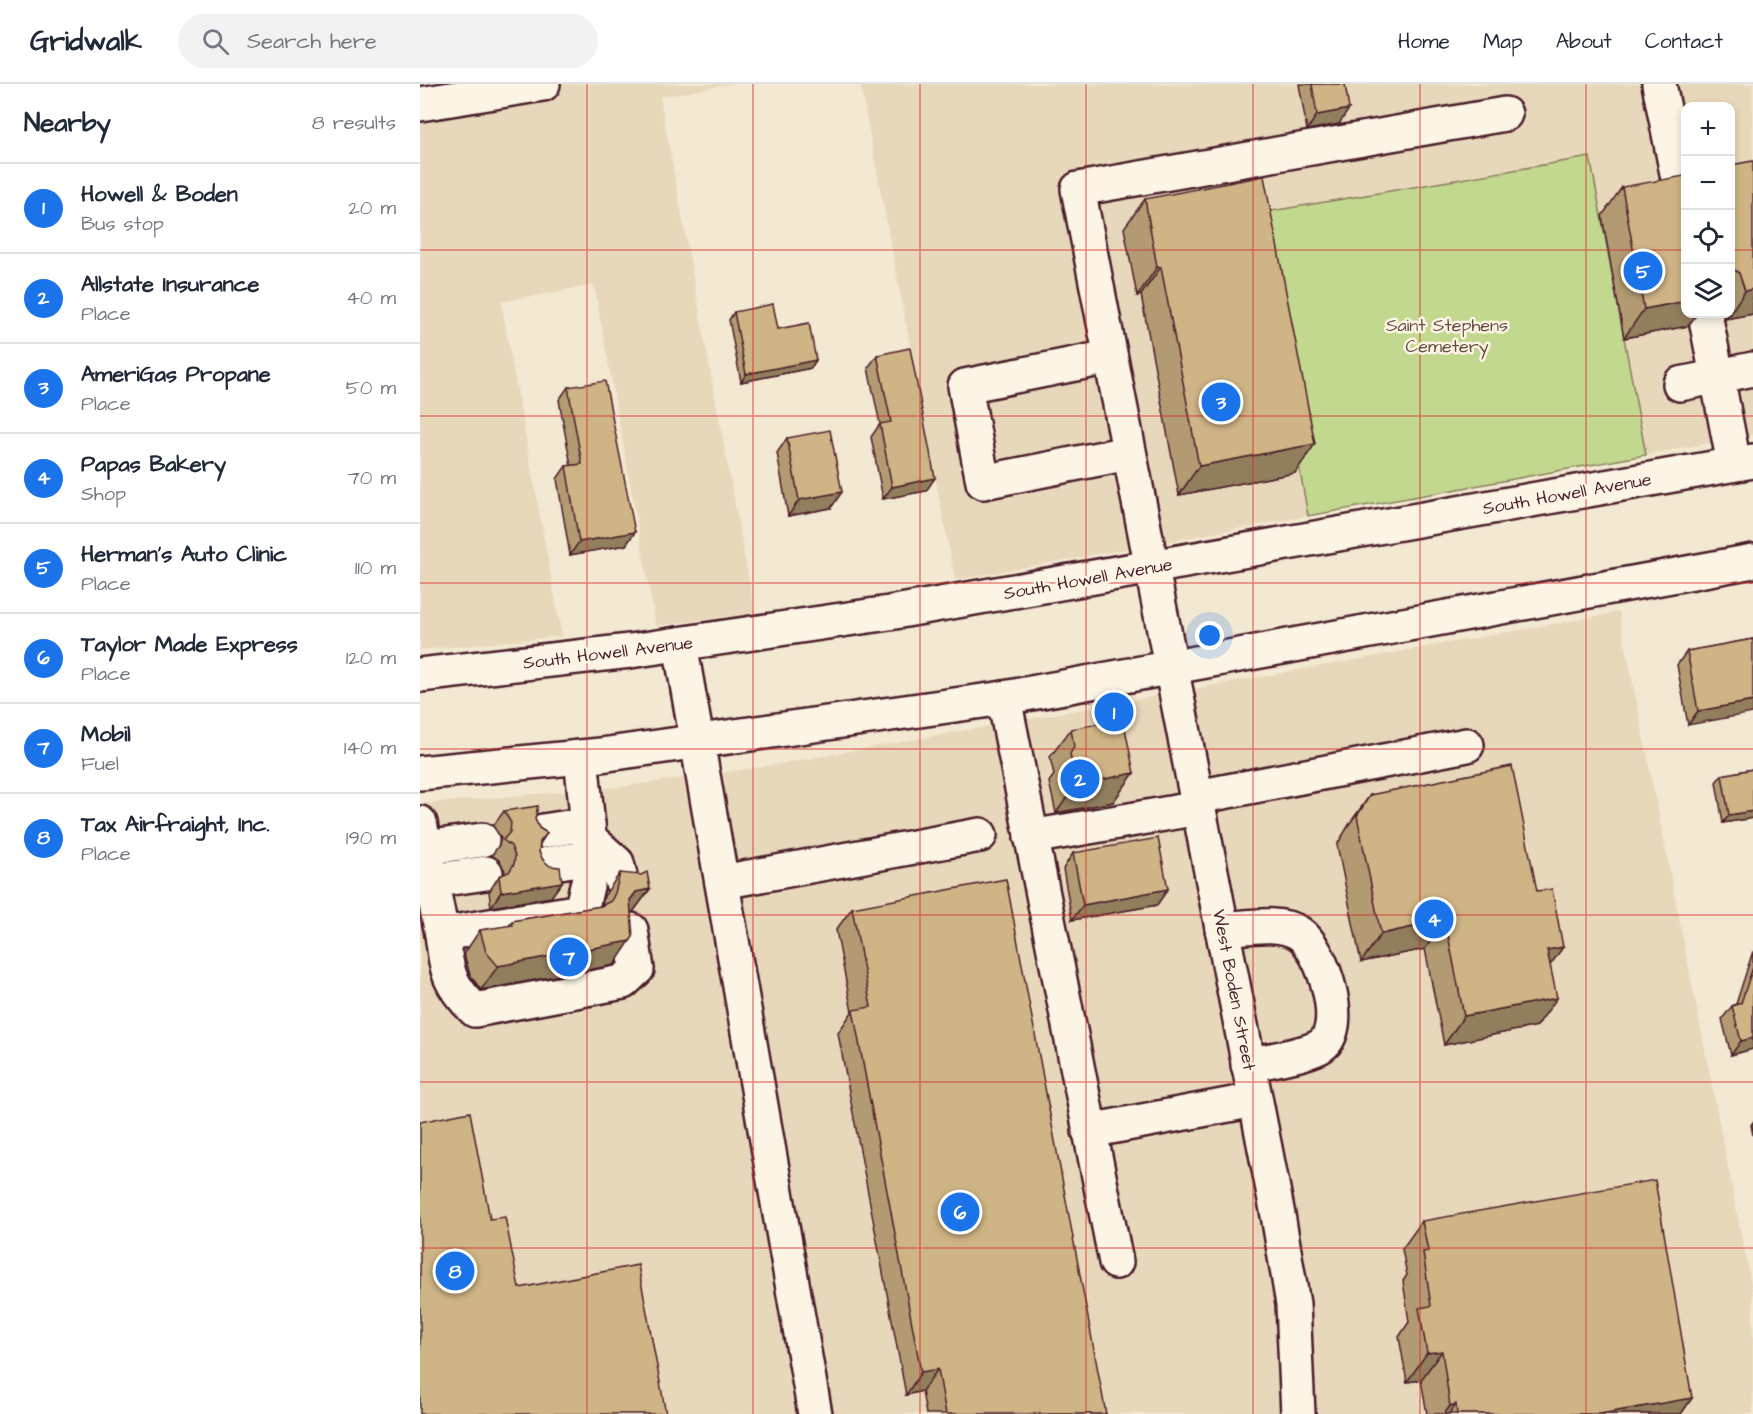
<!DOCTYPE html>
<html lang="en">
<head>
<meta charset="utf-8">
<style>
	:root { --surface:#fff; --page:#f2f2f3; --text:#1f2937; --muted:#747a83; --line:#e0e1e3; --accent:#1a73e8 }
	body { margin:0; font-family:"Architects Daughter",sans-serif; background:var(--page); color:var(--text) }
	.controls { position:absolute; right:18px; top:18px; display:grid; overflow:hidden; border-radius:12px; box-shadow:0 3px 9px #0003 }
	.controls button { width:54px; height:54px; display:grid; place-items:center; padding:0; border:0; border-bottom:2px solid var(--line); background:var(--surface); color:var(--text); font:30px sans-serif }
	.you { position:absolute; left:790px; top:552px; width:21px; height:21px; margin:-15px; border:4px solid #fff; border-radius:50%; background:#1a73e8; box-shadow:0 0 0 9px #1a73e833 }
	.badge { display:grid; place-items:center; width:39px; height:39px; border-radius:50%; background:var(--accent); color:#fff; font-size:20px; font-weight:700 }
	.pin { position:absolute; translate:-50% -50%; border:3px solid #fff; box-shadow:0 2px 6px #0006 }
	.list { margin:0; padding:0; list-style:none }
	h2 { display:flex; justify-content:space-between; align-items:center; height:78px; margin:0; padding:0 24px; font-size:26px }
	h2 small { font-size:20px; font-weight:400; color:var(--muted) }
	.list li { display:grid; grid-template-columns:39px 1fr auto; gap:18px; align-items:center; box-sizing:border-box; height:90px; padding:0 24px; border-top:2px solid var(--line) }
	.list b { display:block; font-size:22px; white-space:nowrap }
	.list p { margin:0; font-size:20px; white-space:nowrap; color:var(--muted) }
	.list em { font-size:20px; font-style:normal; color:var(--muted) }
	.icon { flex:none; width:33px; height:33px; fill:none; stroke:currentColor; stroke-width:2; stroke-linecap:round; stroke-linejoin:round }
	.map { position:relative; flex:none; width:1333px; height:1330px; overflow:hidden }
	header { display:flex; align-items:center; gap:36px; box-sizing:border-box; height:84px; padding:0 30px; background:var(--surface); border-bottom:2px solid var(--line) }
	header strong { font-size:28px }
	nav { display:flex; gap:33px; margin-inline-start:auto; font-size:21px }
	.search { width:420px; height:54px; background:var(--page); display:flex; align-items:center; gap:15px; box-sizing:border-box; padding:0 21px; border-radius:33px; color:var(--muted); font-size:22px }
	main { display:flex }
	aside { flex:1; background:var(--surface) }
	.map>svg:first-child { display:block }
	.built { fill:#e8d8bb; fill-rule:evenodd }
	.green { fill:#c2d88e; stroke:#867c5c; stroke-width:1.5 }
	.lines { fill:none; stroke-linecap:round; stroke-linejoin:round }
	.minor-casing { stroke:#4a1f2b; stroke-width:38 }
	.major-casing { stroke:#4a1f2b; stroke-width:38 }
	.minor { stroke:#fcf5e5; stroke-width:33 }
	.major { stroke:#fcf5e5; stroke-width:33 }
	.wall { fill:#b29b72; stroke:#4a1f2b; stroke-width:1.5 }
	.shaded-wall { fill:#917e5d; stroke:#4a1f2b; stroke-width:1.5 }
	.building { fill:#cfb485; stroke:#4a1f2b; stroke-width:1.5 }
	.grid { fill:none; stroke:#d62828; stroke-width:1.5; stroke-opacity:0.55 }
	.labels { text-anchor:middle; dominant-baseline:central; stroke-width:5; stroke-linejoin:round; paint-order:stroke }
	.park-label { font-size:18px; fill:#684d44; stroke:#fcf5e5 }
	.street-label { font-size:18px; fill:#4a1f2b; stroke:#fcf5e5 }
</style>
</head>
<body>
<header>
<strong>Gridwalk</strong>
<div class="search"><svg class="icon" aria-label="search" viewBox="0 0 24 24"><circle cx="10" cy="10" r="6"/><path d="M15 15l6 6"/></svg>Search here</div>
<nav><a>Home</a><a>Map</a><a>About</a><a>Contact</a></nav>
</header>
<main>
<aside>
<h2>Nearby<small>8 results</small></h2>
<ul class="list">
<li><span class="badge">1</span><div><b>Howell &amp; Boden</b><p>Bus stop</p></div><em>20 m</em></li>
<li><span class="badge">2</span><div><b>Allstate Insurance</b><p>Place</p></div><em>40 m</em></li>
<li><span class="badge">3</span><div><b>AmeriGas Propane</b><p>Place</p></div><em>50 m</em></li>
<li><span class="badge">4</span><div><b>Papas Bakery</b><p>Shop</p></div><em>70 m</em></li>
<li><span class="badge">5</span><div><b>Herman's Auto Clinic</b><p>Place</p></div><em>110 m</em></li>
<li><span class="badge">6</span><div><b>Taylor Made Express</b><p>Place</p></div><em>120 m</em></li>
<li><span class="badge">7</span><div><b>Mobil</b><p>Fuel</p></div><em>140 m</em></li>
<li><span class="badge">8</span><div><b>Tax Airfraight, Inc.</b><p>Place</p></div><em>190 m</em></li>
</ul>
</aside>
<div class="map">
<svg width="1333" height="1330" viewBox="0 0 1333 1330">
	<rect width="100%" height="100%" fill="#f3e8d2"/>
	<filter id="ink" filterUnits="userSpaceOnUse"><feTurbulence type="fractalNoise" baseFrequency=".0167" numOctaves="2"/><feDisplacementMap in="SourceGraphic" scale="12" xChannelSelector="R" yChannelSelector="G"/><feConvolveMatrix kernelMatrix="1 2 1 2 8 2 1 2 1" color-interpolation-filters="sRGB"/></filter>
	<g filter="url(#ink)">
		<g class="built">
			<path d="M0 0H311L240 13 335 529 236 542 174 201 81 218 142 552 0 566Z"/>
			<path d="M440 0H1333V351L1226 371 1169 73 834 130 888 432 535 496ZM1266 22H1310V230H1266Z"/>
			<path d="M1199 528 1333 1210V1330H0V720L199 703 348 682Z"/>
		</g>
		<path class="green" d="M1170 73 1226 371 888 432 834 130Z"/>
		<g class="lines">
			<g class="minor-casing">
				<g id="minor">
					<path d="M1239 0 1266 134"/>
					<path d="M0 20 123 0"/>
					<path d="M1285 230 1314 380"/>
					<path d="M690 273 545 302 563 398 708 369"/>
					<path d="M1260 300 1333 285"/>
					<path d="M260 560 395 1330"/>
					<path d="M584 614 696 1178"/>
					<path d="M777 713 1047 661"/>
					<path d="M0 739 22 850 161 827 172 781 161 673"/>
					<path d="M123 747 168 740"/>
					<path d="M611 753 779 724"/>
					<path d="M170 755 197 779 201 796"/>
					<path d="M5 764 62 756"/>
					<path d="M127 780 171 773"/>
					<path d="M11 797 66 789"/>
					<path d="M302 798 560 751"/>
					<path d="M802 845C825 844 858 836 879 849 902 864 930 946 899 963 881 972 848 976 828 981"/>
					<path d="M22 850C27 887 27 899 55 926L203 898 217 885 211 846"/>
					<path d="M669 1047 835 1016"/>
					<path d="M878 1330 873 1220 858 1131 658 105 1085 30"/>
				</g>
			</g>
			<g class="major-casing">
				<g id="major">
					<path d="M0 591 210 567 469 529 1333 377"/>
					<path d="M0 689 181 671 584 614 1333 477"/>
				</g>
			</g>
			<use href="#minor" class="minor"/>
			<use href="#major" class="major"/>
		</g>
		<g class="wall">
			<path d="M879 0H925L919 40 887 46Z"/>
			<path d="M1311 81 1333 230 1305 235 1303 230H1311Z"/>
			<path d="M1202 103 1268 242 1204 254 1182 132Z"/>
			<path d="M725 115 875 389 759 411 721 211 717 212 704 144Z"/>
			<path d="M314 228 358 245 396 276 391 284 321 298 309 236Z"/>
			<path d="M457 271 506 407 463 415 451 353 460 340 448 284Z"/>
			<path d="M148 303 215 448 206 461 150 471 137 395 146 382H151L139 316Z"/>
			<path d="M367 354 411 424 368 432 357 369Z"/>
			<path d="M1333 555 1268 641 1257 581 1267 567Z"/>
			<path d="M651 645 714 689 693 718 636 729 629 698 634 691 630 673Z"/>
			<path d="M1333 685V734L1303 739 1296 698 1302 691Z"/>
			<path d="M950 711 1117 807 1143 863 1130 881 1117 942 1024 961 1005 865 941 878 917 761 930 739Z"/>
			<path d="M84 727 115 735 119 744 127 749 120 760 119 768 123 776 142 798 131 813 71 823 69 808 79 792 84 790 85 787 80 777 72 771 79 761 81 754 73 742Z"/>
			<path d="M653 769 737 821 652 836 643 785Z"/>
			<path d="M200 789 230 805 213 828 211 829 194 881 61 906 50 891 44 870 60 846 89 842 92 837 182 822 184 812Z"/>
			<path d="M432 824 686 1330H506L502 1307 486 1311 418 949 432 928 416 846Z"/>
			<path d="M1333 867V965L1311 971 1302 935 1312 922 1316 920Z"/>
			<path d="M1333 1038V1051L1331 1041Z"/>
			<path d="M1002 1137 1272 1314 1261 1330H1007L1001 1296 987 1298 979 1253 989 1238 983 1197 987 1191 982 1165Z"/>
		</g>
		<g class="shaded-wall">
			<path d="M929 25 919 40 887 46 897 31Z"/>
			<path d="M737 183H741L721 211 717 212Z"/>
			<path d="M1333 205V230L1305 235 1309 230H1311V228L1325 207Z"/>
			<path d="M1266 217V230H1277L1268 242 1204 254 1224 225Z"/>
			<path d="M396 276 391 284 321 298 326 290Z"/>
			<path d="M895 360 875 389 759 411 779 382Z"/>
			<path d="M515 394 506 407 463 415 472 403Z"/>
			<path d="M422 408 411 424 368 432 379 416Z"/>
			<path d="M215 448 206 461 150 471 159 458Z"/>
			<path d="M1333 617V629L1268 641 1278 627Z"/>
			<path d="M714 689 693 718 636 729 656 701Z"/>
			<path d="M1333 727V734L1303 739 1309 731Z"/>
			<path d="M142 798 131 813 71 823 81 808Z"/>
			<path d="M230 805 213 828 200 831 216 808Z"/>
			<path d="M748 805 737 821 652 836 663 821Z"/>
			<path d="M1025 836 1005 865 941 878 961 850Z"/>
			<path d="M210 857 194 881 61 906 78 882Z"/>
			<path d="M1143 863 1123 891 1127 866Z"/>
			<path d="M1137 914 1117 942 1024 961 1044 932Z"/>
			<path d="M1333 954V965L1311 971 1321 957Z"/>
			<path d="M1022 1267 1001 1296 987 1298 1007 1269Z"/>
			<path d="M518 1285 502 1307 486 1311 501 1288Z"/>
			<path d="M1272 1314 1261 1330H1180Z"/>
			<path d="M1036 1320 1029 1330H1024L1030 1322Z"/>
		</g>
		<g class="building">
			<path d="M892 0H925L929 25 897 31Z"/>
			<path d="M1333 77V205L1325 207 1319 189 1311 184V81Z"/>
			<path d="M844 92 895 360 779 382 741 183H737L725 115Z"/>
			<path d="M1264 92 1266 96V217L1224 225 1202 103Z"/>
			<path d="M353 220 358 245 389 239 396 276 326 290 314 228Z"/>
			<path d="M490 264 515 394 472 403 460 340 471 338 457 271Z"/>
			<path d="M185 297 215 448 159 458 146 382 162 380 148 303Z"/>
			<path d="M410 346 422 408 379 416 367 354Z"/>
			<path d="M1333 555V617L1278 627 1267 567Z"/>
			<path d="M703 635 714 689 656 701 650 670 654 663 651 645Z"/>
			<path d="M1092 682 1117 807 1132 805 1143 863 1127 866 1137 914 1044 932 1025 836 961 850 937 732 950 711Z"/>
			<path d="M1333 685V727L1309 731 1302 691Z"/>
			<path d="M118 722 115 735 119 744 127 749 120 758 119 768 123 776 130 782 140 783 142 798 81 808 79 792 89 788 94 780 95 772 91 762 83 756 90 748 91 739 84 727Z"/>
			<path d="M738 754 748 805 663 821 653 769Z"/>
			<path d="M227 788 230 805 216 808 210 816 213 853 210 857 78 882 66 868 60 846 93 841 92 837 181 822 191 817 195 809 200 789 221 791Z"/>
			<path d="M586 795 686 1330H526L518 1285 501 1288 433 926 451 923 432 824Z"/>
			<path d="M1333 883V954L1321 957 1312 922 1321 919Z"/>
			<path d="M50 1028 70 1135 85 1133 99 1204 218 1181 246 1330H0V1038Z"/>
			<path d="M1235 1096 1272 1314 1180 1330H1037L1036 1320 1030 1322 1022 1267 1007 1269 999 1224 1011 1222 1003 1168 1008 1167 1002 1137Z"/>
		</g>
	</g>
	<path class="grid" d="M167 0V1330M333 0V1330M500 0V1330M666 0V1330M833 0V1330M1000 0V1330M1166 0V1330M0 166H1266M1310 166H1333M0 332H1333M0 499H1333M0 665H1333M0 831H1333M0 998H1333M0 1164H1333"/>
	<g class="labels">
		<g class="park-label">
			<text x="1027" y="241">Saint Stephens<tspan x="1027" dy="21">Cemetery</tspan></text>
		</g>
		<g class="street-label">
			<text transform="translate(1147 410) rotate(-10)">South Howell Avenue</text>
			<text transform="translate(668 495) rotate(-10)">South Howell Avenue</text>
			<text transform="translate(188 569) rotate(-7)">South Howell Avenue</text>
			<text transform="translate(814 906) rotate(79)">West Boden Street</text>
		</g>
	</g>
</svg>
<div class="controls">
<button>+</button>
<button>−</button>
<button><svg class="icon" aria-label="locate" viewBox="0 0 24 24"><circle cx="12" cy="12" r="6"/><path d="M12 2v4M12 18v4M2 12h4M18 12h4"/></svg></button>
<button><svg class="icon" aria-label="layers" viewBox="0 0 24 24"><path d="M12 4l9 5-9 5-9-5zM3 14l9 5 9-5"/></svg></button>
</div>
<div class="you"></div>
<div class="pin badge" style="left:694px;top:628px">1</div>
<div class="pin badge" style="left:660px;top:695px">2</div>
<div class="pin badge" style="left:801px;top:318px">3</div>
<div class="pin badge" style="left:1014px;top:835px">4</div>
<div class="pin badge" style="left:1223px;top:187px">5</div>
<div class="pin badge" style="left:540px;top:1128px">6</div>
<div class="pin badge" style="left:149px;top:873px">7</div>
<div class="pin badge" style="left:35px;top:1187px">8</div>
</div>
</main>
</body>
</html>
